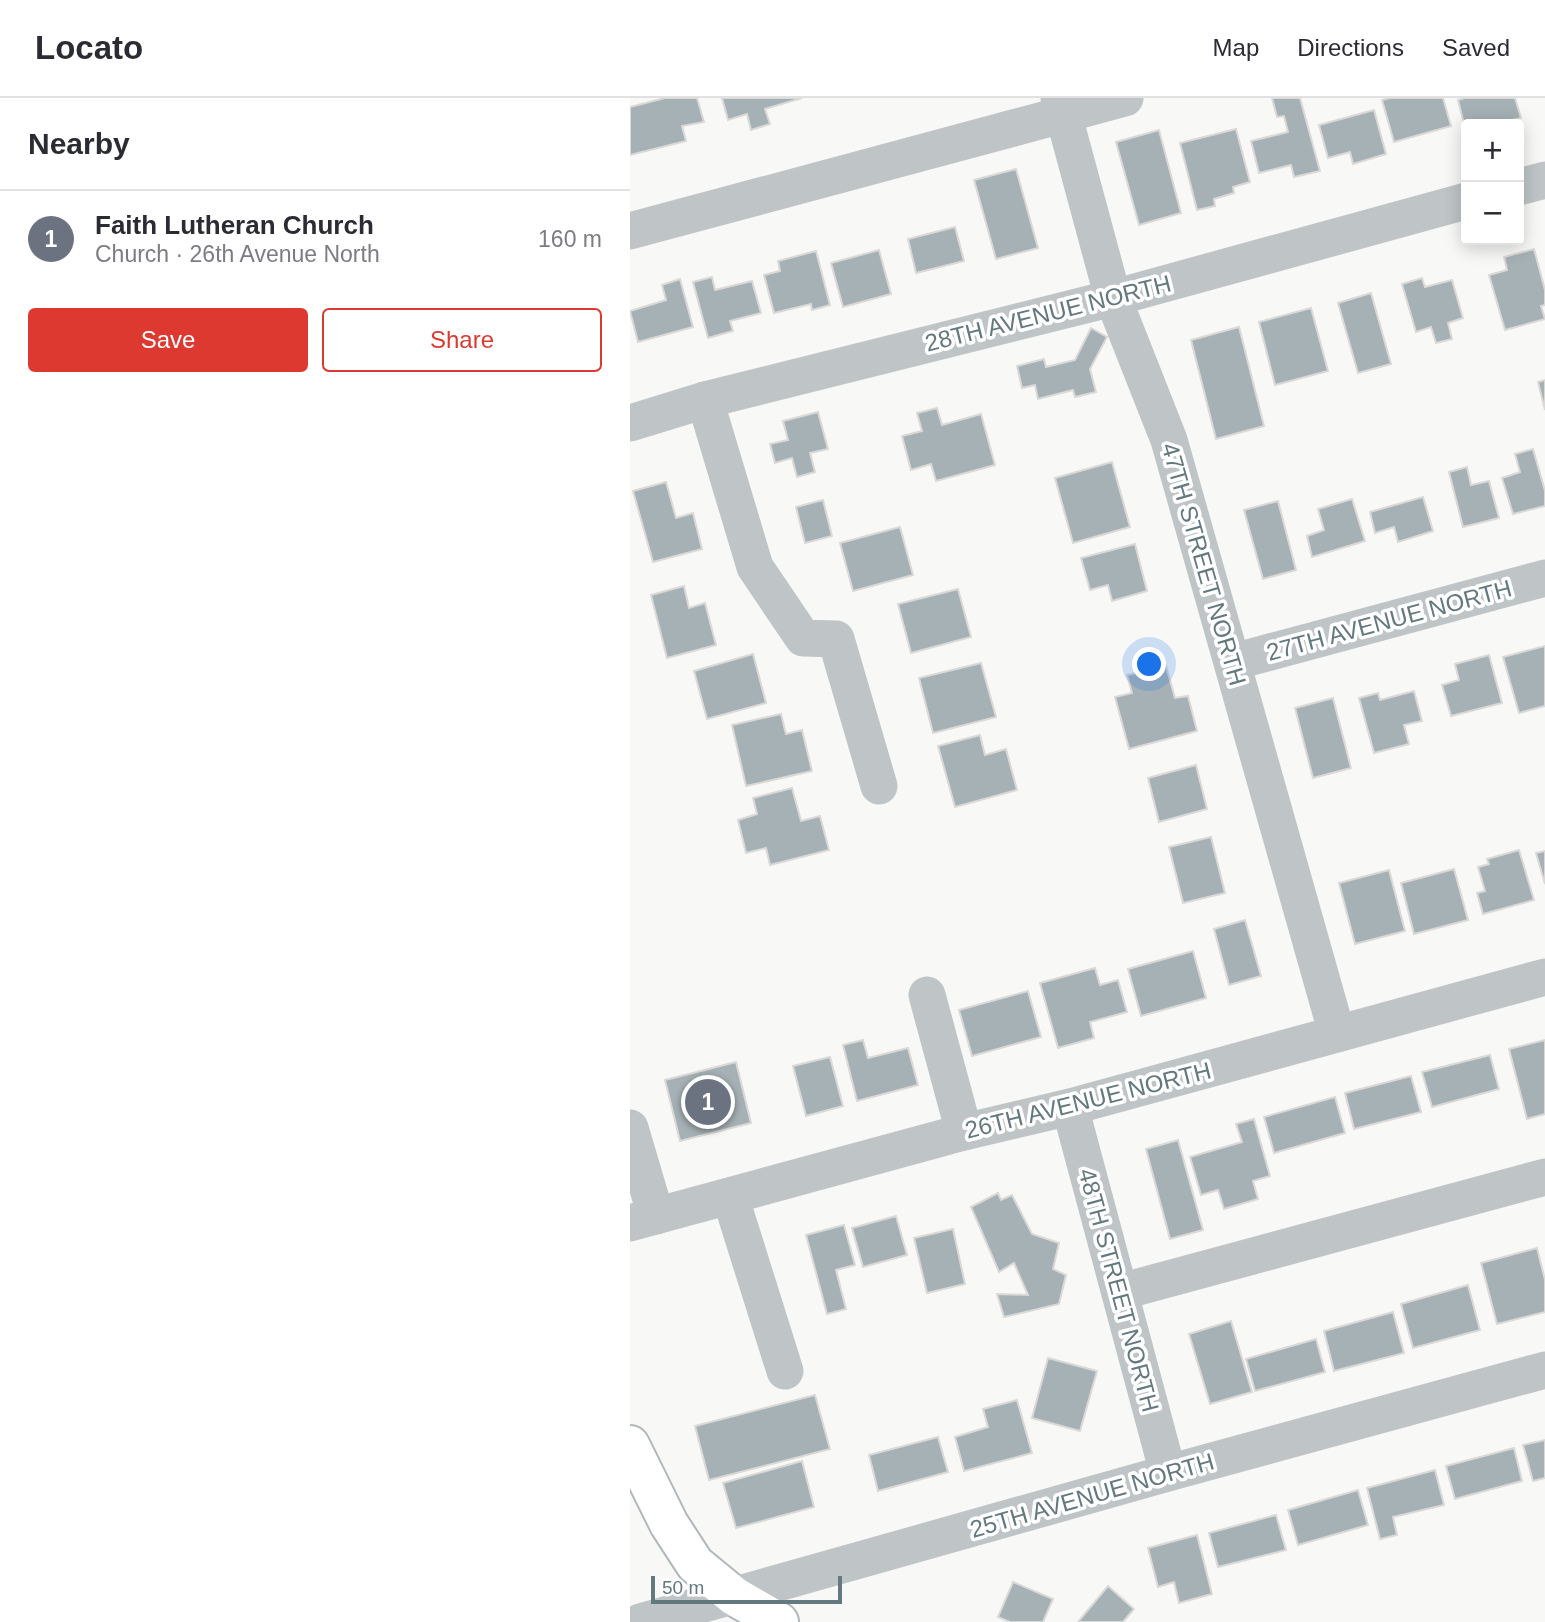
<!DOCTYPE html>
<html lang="en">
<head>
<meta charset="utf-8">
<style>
	:root { --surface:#fff; --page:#f2f2f3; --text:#2b2b33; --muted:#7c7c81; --line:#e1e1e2; --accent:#dd3930 }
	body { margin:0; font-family:Arial,sans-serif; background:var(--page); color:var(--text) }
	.controls { position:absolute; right:21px; top:21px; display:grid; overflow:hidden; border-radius:7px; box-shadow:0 4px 18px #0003 }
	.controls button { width:63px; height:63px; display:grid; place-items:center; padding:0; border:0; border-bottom:2px solid var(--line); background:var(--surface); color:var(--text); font:35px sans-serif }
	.scale { position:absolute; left:21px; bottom:18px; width:191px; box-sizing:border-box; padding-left:7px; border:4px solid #64797f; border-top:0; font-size:19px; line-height:24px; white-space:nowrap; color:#64797f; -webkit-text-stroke:5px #fff; paint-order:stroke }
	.you { position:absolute; left:520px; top:567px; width:24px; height:24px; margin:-18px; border:5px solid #fff; border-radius:50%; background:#1a73e8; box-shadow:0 0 0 10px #1a73e833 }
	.badge { display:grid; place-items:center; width:46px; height:46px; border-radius:50%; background:var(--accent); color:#fff; font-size:23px; font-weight:700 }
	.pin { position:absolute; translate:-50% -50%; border:4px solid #fff; box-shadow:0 2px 7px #0006 }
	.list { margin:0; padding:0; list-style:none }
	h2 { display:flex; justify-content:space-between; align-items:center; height:91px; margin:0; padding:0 28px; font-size:30px }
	h2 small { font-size:23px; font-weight:400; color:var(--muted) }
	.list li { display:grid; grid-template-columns:46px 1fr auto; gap:21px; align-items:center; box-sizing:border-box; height:98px; padding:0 28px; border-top:2px solid var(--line) }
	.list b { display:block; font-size:26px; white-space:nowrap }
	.list p { margin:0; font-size:23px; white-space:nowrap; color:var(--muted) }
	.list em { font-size:23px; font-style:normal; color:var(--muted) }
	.actions { display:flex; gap:14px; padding:21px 28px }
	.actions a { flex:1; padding:16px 0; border:2px solid var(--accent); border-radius:7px; text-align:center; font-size:24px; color:var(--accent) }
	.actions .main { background:var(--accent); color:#fff }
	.map { position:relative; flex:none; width:915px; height:1524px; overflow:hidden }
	header { display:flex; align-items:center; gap:42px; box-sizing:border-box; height:98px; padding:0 35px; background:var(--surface); border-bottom:2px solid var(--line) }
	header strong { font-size:33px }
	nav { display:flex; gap:38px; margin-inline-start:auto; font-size:24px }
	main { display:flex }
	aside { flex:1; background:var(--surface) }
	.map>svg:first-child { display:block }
	.building { fill:#a6b1b5; stroke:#dad9d8; stroke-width:2 }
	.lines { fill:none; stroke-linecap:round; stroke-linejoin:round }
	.major-casing { stroke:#b1b8ba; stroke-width:42 }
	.minor { stroke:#bfc5c7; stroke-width:37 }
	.major { stroke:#fff; stroke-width:38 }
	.labels { text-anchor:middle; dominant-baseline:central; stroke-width:7; stroke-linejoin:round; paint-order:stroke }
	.street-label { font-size:24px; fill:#64797f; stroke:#fff }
</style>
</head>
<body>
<header>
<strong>Locato</strong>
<nav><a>Map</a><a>Directions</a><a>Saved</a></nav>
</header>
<main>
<aside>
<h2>Nearby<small></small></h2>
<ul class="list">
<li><span class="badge" style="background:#6b7280">1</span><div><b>Faith Lutheran Church</b><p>Church · 26th Avenue North</p></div><em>160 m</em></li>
</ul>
<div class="actions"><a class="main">Save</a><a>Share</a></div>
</aside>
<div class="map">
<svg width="915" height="1524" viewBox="0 0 915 1524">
	<rect width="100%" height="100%" fill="#f8f8f6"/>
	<g class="building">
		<path d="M35 0H67L74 24 52 28 56 43 0 57V9Z"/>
		<path d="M92 0H172L135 11 140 26 121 32 117 16 98 22Z"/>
		<path d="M642 0H670L690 73 664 79 661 67 629 75 621 43 658 34 654 18 647 19Z"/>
		<path d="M760 0H813L821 28 764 44 752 2Z"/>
		<path d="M835 0H885L891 20 866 26H836V34L828 2Z"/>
		<path d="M744 12 756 56 723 66 720 54 698 60 689 27Z"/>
		<path d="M606 31 620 84 603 89 604 95 584 101 585 108 567 112 550 45Z"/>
		<path d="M529 32 551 115 509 127 486 44Z"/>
		<path d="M386 71 408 150 366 161 344 82Z"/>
		<path d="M325 129 334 163 286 175 278 141Z"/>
		<path d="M904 151 915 192V207L911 208 915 221 875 232 859 177 877 172 874 159Z"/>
		<path d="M249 152 261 196 213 209 201 165Z"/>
		<path d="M186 153 200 207 182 212 181 206 144 215 134 177 150 173 148 163Z"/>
		<path d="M82 179 85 192 122 183 131 215 100 223 103 233 78 240 63 184Z"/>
		<path d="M792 180 795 189 822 182 833 220 818 225 822 241 806 245 801 229 786 234 772 186Z"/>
		<path d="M50 181 63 229 8 244 0 213 36 202 32 187Z"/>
		<path d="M741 195 761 266 728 275 708 205Z"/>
		<path d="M681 210 698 273 645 287 629 224Z"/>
		<path d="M609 229 634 328 586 341 561 242Z"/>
		<path d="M461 230 477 239 460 271 466 294 445 299 443 292 408 301 405 287 392 290 387 268 414 261 416 269 445 262Z"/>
		<path d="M915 282V312L908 284Z"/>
		<path d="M307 310 312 327 351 316 365 367 306 383 301 366 281 372 272 338 292 333 287 315Z"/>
		<path d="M188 314 198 351 180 355 185 374 167 379 162 360 145 365 140 346 158 342 153 323Z"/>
		<path d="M903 351 915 393V408L883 416 872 380 890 374 885 356Z"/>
		<path d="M482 364 500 429 443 445 425 380Z"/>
		<path d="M837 369 841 387 859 383 869 420 833 429 819 374Z"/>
		<path d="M36 384 46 420 63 415 72 451 23 464 3 393Z"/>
		<path d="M793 399 803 433 768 444 764 429 745 435 740 414Z"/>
		<path d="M722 401 735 443 682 459 677 438 694 432 688 411Z"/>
		<path d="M193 402 202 438 175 445 166 409Z"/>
		<path d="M648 403 666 472 633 481 614 412Z"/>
		<path d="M270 429 283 477 223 493 210 445Z"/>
		<path d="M505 446 517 493 482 503 478 487 460 492 451 460Z"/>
		<path d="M54 488 59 510 75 505 86 547 37 560 21 497Z"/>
		<path d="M328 491 341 539 281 555 268 506Z"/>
		<path d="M915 548V608L889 615 873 559Z"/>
		<path d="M123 556 136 605 77 621 64 573Z"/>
		<path d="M859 557 872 605 821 618 812 587 829 582 825 566Z"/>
		<path d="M351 565 366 619 303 635 289 580Z"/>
		<path d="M536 568 545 600 558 598 567 633 499 651 485 599 502 595 497 577Z"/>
		<path d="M784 593 792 623 774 627 779 646 744 655 729 600 748 595 750 602Z"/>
		<path d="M703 600 721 670 683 680 665 610Z"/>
		<path d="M151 616 156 636 172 632 182 673 116 688 102 627Z"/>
		<path d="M350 637 355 657 376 651 387 692 325 709 308 648Z"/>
		<path d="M566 667 577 711 529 724 518 680Z"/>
		<path d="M162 690 171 723 190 718 199 752 140 767 136 750 116 755 108 722 127 716 123 700Z"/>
		<path d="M581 739 595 795 553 805 539 749Z"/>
		<path d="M889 752 904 802 853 816 847 795 855 793 848 769 859 766 857 761Z"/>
		<path d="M915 753V786L906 755Z"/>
		<path d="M824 771 838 822 784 836 771 785Z"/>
		<path d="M759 772 775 833 725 846 709 785Z"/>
		<path d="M615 822 631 878 599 887 584 831Z"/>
		<path d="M563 853 576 900 511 918 498 871Z"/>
		<path d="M465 870 470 887 488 882 497 914 460 924 464 940 428 950 410 885Z"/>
		<path d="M398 893 411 939 342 958 329 912Z"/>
		<path d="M233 942 238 960 278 950 288 987 227 1003 213 947Z"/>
		<path d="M915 942V1016L897 1021 879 951Z"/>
		<path d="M860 957 869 991 802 1009 792 974Z"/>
		<path d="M200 959 213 1008 176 1018 163 968Z"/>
		<path d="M106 964 121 1025 50 1043 35 982Z"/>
		<path d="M781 978 791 1014 724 1031 715 995Z"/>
		<path d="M705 999 715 1035 644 1055 634 1019Z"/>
		<path d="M624 1021 640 1078 623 1083 628 1101 594 1111 588 1092 571 1097 560 1059 612 1044 606 1026Z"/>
		<path d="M548 1042 573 1132 540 1141 516 1051Z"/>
		<path d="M368 1095 371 1102 382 1097 402 1136 429 1145 423 1171 436 1177 429 1206 374 1219 367 1196 398 1197 384 1165 369 1174 341 1109Z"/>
		<path d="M266 1118 277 1157 233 1169 222 1130Z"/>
		<path d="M214 1127 225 1167 206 1172 216 1211 197 1216 176 1137Z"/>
		<path d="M323 1131 335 1186 297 1195 284 1140Z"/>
		<path d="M907 1150 915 1182V1214L867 1226 851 1165Z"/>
		<path d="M838 1187 850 1232 783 1250 771 1206Z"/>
		<path d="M763 1214 774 1255 704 1273 694 1233Z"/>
		<path d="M601 1223 622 1294 580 1306 559 1236Z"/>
		<path d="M686 1241 695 1274 625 1293 616 1261Z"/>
		<path d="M418 1260 467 1273 450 1333 402 1320Z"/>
		<path d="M185 1297 200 1351 79 1382 65 1328Z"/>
		<path d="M387 1302 402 1355 334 1373 325 1339 358 1329 353 1311Z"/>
		<path d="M308 1339 318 1374 248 1393 239 1357Z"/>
		<path d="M915 1342V1380L903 1383 893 1347Z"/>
		<path d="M884 1350 892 1383 825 1401 816 1368Z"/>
		<path d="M172 1363 184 1409 106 1430 93 1385Z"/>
		<path d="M805 1372 814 1407 763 1419 767 1437 750 1441 737 1390Z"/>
		<path d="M728 1392 738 1427 668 1447 658 1412Z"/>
		<path d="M646 1417 656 1452 588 1469 579 1435Z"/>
		<path d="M567 1437 582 1496 549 1505 544 1484 528 1489 518 1450Z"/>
		<path d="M383 1484 423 1501 413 1524H380L368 1519Z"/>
		<path d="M478 1488 504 1511 493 1524H448Z"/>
	</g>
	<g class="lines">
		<g class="major-casing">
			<path id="major" d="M0 1347 39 1426 65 1466 104 1498 149 1524"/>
		</g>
		<g class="minor">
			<path d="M429 0 483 200 539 342 707 936"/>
			<path d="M889 89 915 82"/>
			<path d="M0 133 495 0"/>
			<path d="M75 302 125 469 173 540 206 541 249 688"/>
			<path d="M0 325 75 302 483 200 836 103"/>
			<path d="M603 564 915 480"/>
			<path d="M297 897 334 1034"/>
			<path d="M440 1009 538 1375"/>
			<path d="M0 1030 26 1118"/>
			<path d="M100 1098 155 1273"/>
			<path d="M0 1125 334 1034 440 1009 915 879"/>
			<path d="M490 1194 915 1079"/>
			<path d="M10 1524 538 1375 915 1272"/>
		</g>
		<use href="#major" class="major"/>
	</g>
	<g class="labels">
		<g class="street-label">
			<text transform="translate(418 215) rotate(-14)">28TH AVENUE NORTH</text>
			<text transform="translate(574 466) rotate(74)">47TH STREET NORTH</text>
			<text transform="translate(759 522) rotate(-15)">27TH AVENUE NORTH</text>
			<text transform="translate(458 1002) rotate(-14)">26TH AVENUE NORTH</text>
			<text transform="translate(489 1192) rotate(75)">48TH STREET NORTH</text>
			<text transform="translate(462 1397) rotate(-16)">25TH AVENUE NORTH</text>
		</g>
	</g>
</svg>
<div class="controls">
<button>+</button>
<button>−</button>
</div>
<div class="scale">50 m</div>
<div class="you"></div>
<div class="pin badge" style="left:78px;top:1004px;background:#6b7280">1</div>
</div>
</main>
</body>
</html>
